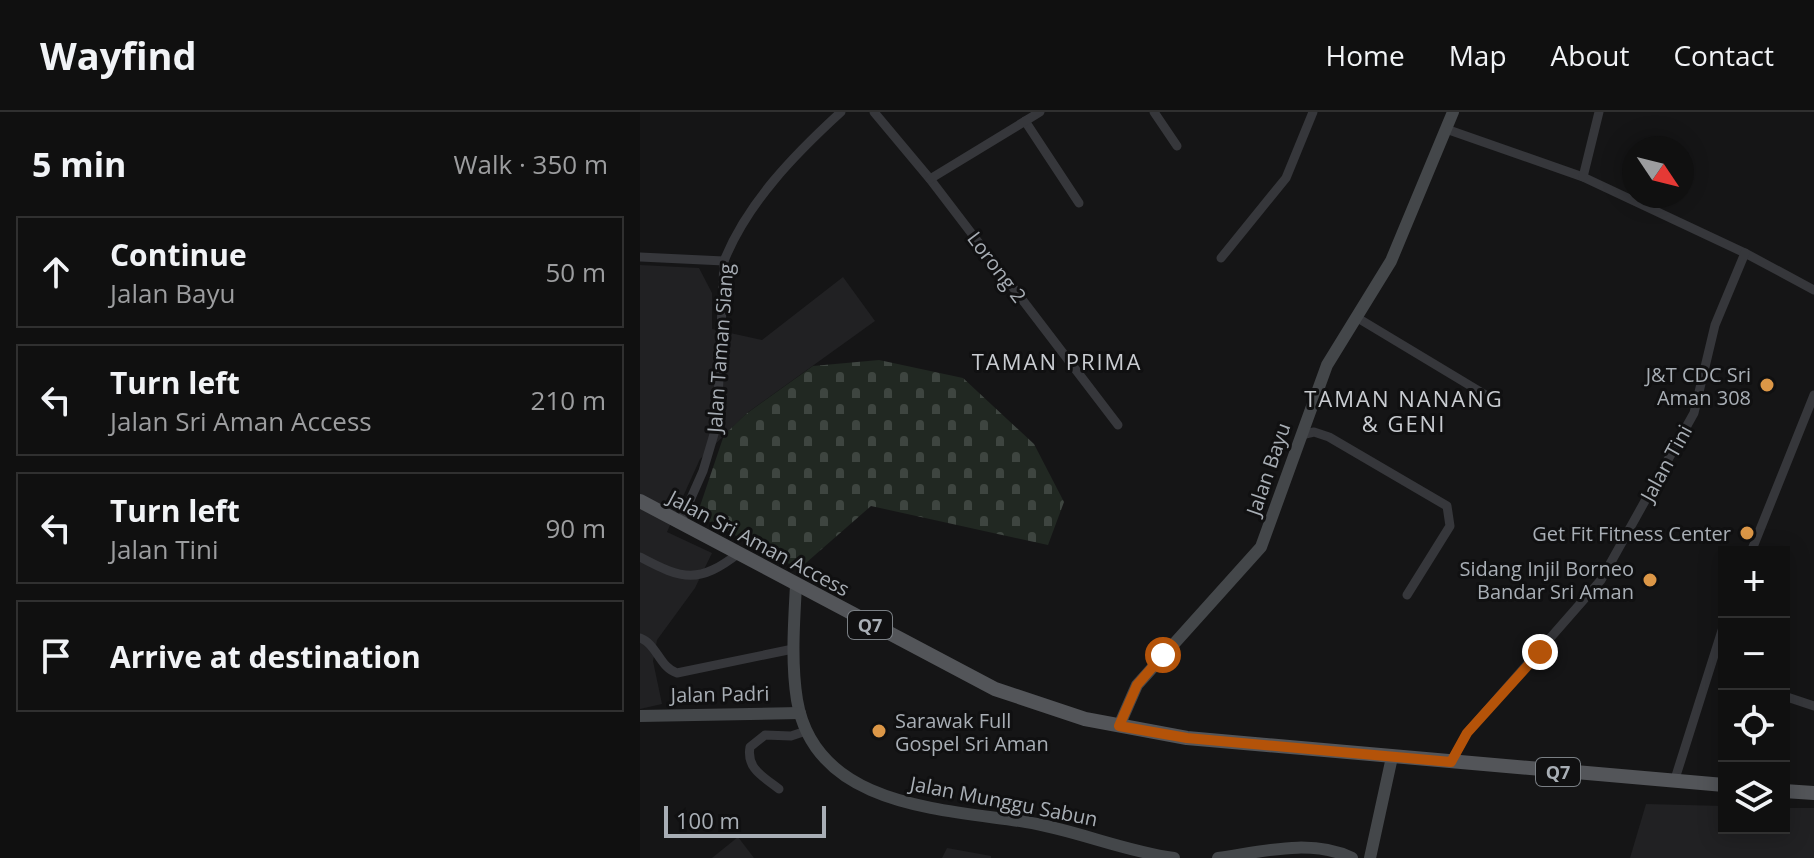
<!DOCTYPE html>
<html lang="en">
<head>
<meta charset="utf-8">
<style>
	:root { --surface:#101010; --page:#191919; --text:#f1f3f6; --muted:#9c9d9f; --line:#303030 }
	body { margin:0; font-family:"Open Sans",sans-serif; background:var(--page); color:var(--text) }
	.controls { position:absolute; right:24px; bottom:24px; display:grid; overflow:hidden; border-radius:0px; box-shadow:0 4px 20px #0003 }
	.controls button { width:72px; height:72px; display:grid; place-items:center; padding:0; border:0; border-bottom:2px solid var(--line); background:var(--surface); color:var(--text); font:40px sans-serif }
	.compass { position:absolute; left:982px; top:24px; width:72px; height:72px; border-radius:50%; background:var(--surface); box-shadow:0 4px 20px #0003; rotate:125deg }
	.scale { position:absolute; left:24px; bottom:20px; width:162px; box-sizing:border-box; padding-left:8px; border:4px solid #a8aeb5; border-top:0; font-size:22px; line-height:28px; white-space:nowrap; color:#a8aeb5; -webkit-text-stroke:6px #101011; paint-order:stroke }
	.stop { position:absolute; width:24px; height:24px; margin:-18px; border:6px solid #b45309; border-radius:50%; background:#fff }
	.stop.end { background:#b45309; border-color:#fff; box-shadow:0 2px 8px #0008 }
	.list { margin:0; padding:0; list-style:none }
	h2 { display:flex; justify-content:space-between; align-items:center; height:104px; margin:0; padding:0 32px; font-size:34px }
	h2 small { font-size:26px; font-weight:400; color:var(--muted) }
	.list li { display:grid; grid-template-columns:52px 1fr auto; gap:24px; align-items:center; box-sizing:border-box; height:112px; margin:0 16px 16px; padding:0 16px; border:2px solid var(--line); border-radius:0px }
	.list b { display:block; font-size:30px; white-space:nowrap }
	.list p { margin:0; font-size:26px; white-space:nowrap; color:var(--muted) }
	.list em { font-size:26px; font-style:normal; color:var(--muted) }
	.icon { flex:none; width:44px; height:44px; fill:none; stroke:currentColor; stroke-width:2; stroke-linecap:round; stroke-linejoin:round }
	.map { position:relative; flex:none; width:1174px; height:746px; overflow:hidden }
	header { display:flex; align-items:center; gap:48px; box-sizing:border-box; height:112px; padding:0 40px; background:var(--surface); border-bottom:2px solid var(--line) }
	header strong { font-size:38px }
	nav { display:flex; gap:44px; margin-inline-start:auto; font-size:28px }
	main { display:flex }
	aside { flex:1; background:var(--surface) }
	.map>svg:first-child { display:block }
	.built { fill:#212123 }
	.cemetery { fill:url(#cemetery-stones) }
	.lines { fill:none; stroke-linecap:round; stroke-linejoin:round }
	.street { stroke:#36373b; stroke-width:9 }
	.secondary { stroke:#44474a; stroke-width:12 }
	.primary { stroke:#535559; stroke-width:14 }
	.route { stroke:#b45309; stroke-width:10 }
	.poi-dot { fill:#dc9747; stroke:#101011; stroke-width:3 }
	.labels { text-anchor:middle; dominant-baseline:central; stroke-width:6; stroke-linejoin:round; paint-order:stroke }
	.shield { fill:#101011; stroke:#7a7f84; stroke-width:2 }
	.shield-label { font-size:18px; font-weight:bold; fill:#a8aeb5 }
	.street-label { font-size:20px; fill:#a8aeb5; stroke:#101011 }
	.poi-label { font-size:20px; fill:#a8aeb5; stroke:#101011; text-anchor:end }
	.neighbourhood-label { font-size:22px; letter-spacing:2px; fill:#c9ccd1; stroke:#101011 }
</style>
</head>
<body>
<header>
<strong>Wayfind</strong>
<nav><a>Home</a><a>Map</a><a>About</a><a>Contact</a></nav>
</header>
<main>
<aside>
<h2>5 min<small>Walk · 350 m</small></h2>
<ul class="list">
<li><svg class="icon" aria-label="ahead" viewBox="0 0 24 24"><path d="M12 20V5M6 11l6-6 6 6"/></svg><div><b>Continue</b><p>Jalan Bayu</p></div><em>50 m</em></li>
<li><svg class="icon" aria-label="left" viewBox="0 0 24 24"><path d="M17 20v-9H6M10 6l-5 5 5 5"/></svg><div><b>Turn left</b><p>Jalan Sri Aman Access</p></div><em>210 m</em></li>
<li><svg class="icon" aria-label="left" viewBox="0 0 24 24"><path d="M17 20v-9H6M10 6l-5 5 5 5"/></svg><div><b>Turn left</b><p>Jalan Tini</p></div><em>90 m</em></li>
<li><svg class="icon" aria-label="arrive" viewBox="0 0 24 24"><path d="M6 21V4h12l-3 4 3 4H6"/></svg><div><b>Arrive at destination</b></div></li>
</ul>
</aside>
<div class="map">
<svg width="1174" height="746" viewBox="0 0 1174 746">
	<defs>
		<pattern id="cemetery-stones" width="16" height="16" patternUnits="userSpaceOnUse" patternTransform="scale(2)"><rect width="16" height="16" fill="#212822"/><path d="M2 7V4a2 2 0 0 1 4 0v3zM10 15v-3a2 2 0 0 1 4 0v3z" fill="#3e4540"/></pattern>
	</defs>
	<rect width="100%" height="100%" fill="#151516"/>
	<g class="built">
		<path d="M0 153 59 156 72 181V217L122 228 203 165 235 209 107 301 60 347 27 420 72 441 55 476 17 528 13 549 22 592 0 597Z"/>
		<path d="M1006 692 1084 694V716H1144V696H1174V746H990Z"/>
		<path d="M98 725 114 746H72Z"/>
		<path d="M307 736 351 744V746H302Z"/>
	</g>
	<path class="cemetery" d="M239 248 323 266 394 332 424 390 408 433 231 394 159 457 57 403 84 323 106 302 173 254Z"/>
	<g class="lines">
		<g class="street">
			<path d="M234 0 290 67 478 313"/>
			<path d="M514 0 537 34"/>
			<path d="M385 9 439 91"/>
			<path d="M806 17 943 65 1105 141 1174 178"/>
			<path d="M943 65 959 0"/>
			<path d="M290 67 400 0"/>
			<path d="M0 145 84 149"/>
			<path d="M581 146 646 66 673 0"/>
			<path d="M716 205 854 288"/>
			<path d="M661 323 674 320 689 325 807 394 810 414 767 483"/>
			<path d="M40 411 63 359 77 312 84 149C107 91 155 42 201 0"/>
			<path d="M1111 440 1174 283"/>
			<path d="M0 445C43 468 59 472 99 441"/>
			<path d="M0 526C17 532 19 555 37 561L153 537"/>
			<path d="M1144 584 1174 594"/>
			<path d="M811 650 827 621 961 468 1054 301 1075 213 1105 141"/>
			<path d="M1034 670 1084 512"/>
			<path d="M139 677C124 665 106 657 110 635L125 623 151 624 166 619"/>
		</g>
		<g class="secondary">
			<path d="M156 473C154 511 151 550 157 588 175 695 302 697 386 710 436 718 483 739 534 746"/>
			<path d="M0 604 160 601"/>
			<path d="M479 614 497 573 621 435 687 253 751 149 813 0"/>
			<path d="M578 746C621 740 671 726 712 746"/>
			<path d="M730 746 752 645"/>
		</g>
		<g class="primary">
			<path d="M0 389 355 577 445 607 547 626 1084 673"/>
			<path d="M1144 679 1174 681"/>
		</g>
	</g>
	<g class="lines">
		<path class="route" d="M523 543 497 573 479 614 547 626 811 650 827 621 900 540"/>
	</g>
	<g class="poi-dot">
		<circle cx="1127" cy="273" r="8"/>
		<circle cx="1107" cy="421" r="8"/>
		<circle cx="1010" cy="468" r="8"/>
		<circle cx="239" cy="619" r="8"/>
	</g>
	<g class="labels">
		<g class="shield">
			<rect x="208" y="499" width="44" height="28" rx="6"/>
			<rect x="896" y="646" width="44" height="28" rx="6"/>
		</g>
		<g class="shield-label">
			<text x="230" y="513">Q7</text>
			<text x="918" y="660">Q7</text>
		</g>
		<g class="street-label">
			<text transform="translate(357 155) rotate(53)">Lorong 2</text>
			<text transform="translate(80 236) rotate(-86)">Jalan Taman Siang</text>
			<text transform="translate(1026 351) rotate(-61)">Jalan Tini</text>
			<text transform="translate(628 357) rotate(-71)">Jalan Bayu</text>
			<text transform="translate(119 431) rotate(28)">Jalan Sri Aman Access</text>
			<text transform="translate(80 582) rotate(-1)">Jalan Padri</text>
			<text transform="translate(364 689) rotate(11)">Jalan Munggu Sabun</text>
		</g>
		<g class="poi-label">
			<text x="1111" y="262">J&amp;T CDC Sri<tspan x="1111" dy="23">Aman 308</tspan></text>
			<text x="1091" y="421">Get Fit Fitness Center</text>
			<text x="994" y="456">Sidang Injil Borneo<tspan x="994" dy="23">Bandar Sri Aman</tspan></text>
			<text x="255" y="608" text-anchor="start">Sarawak Full<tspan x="255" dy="23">Gospel Sri Aman</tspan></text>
		</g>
		<g class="neighbourhood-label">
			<text x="417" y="249">TAMAN PRIMA</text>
			<text x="764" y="286">TAMAN NANANG<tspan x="764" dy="25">&amp; GENI</tspan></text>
		</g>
	</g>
</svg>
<div class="controls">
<button>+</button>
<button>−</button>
<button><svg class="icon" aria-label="locate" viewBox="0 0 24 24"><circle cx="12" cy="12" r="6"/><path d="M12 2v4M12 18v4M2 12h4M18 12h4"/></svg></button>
<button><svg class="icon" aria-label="layers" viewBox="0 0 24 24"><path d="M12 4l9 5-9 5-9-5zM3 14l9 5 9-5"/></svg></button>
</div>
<svg class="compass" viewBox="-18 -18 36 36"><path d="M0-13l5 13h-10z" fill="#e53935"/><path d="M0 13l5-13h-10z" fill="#9c9d9f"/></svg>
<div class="scale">100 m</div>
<div class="stop" style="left:523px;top:543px"></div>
<div class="stop end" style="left:900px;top:540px"></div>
</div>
</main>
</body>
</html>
